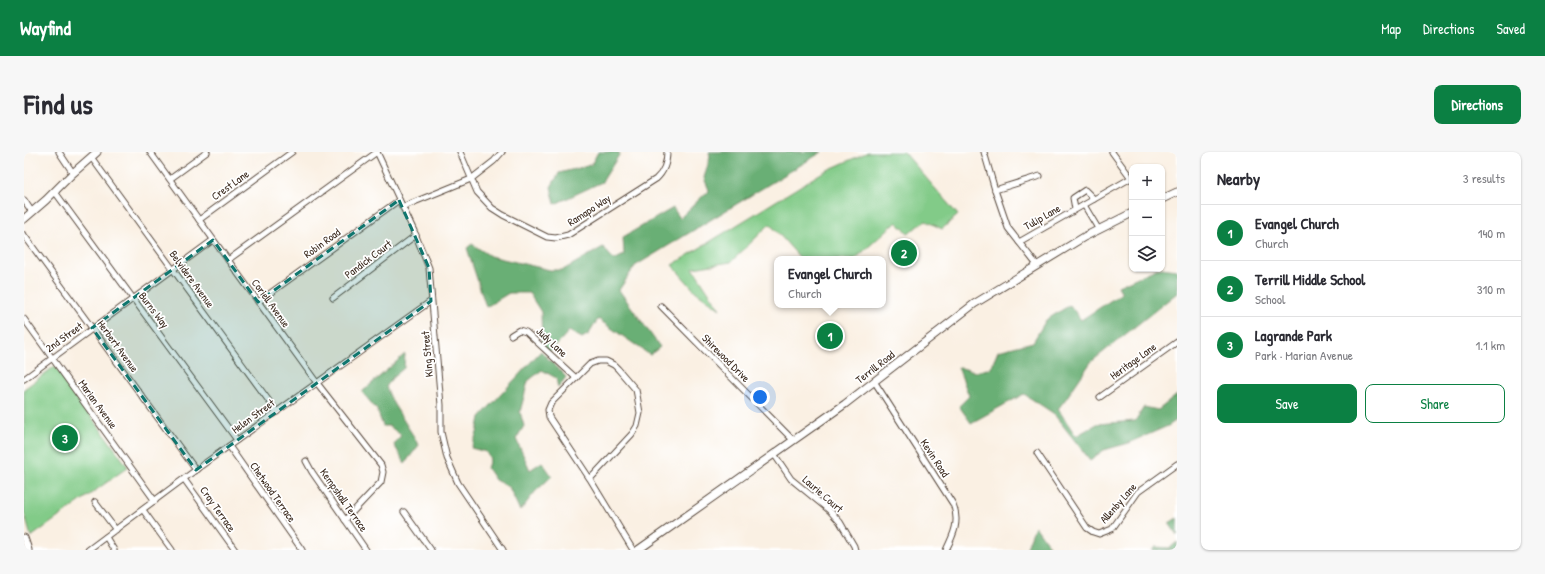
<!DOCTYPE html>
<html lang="en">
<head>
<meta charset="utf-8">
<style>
	:root { --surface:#fff; --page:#f7f7f7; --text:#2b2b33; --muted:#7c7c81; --line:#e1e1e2; --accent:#0b8043 }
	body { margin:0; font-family:"Patrick Hand",sans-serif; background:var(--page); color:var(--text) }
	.controls { position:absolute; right:12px; top:12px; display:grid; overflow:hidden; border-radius:8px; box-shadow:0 1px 3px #0004 }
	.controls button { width:36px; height:36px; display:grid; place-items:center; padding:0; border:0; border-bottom:1px solid var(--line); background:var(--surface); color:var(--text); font:20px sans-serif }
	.you { position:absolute; left:736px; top:245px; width:14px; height:14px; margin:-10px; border:3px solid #fff; border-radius:50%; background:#1a73e8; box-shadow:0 0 0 6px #1a73e833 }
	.badge { display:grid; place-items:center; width:26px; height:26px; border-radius:50%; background:var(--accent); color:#fff; font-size:13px; font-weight:700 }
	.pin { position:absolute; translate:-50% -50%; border:2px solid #fff; box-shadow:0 1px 4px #0006 }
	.popup { position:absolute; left:750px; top:104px; width:112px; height:52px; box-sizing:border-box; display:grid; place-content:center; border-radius:8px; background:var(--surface); filter:drop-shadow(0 1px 3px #0005); font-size:13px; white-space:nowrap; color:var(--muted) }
	.popup b { font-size:15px; color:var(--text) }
	.popup::after { content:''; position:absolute; left:50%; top:100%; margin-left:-8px; border:8px solid transparent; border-top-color:var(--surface) }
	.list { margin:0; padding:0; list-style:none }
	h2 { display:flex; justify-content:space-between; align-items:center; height:52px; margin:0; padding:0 16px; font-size:17px }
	h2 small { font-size:13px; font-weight:400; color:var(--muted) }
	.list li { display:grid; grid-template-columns:26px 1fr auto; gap:12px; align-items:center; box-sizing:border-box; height:56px; padding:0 16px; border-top:1px solid var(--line) }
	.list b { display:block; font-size:15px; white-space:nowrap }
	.list p { margin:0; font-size:13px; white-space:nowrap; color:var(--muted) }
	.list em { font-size:13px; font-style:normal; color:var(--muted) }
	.actions { display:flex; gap:8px; padding:12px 16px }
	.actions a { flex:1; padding:9px 0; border:1px solid var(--accent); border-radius:8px; text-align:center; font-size:14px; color:var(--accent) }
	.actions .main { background:var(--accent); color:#fff }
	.icon { flex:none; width:22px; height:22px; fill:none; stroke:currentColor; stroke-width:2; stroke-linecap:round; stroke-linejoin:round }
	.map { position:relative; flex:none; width:1153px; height:398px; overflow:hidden; border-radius:8px }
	header { display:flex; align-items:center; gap:24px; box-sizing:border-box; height:56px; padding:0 20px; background:var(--accent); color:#fff }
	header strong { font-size:19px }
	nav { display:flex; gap:22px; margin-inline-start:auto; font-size:14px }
	.intro { display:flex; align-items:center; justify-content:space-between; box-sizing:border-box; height:96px; padding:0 24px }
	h1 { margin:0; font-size:28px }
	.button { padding:10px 18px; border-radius:8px; background:var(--accent); color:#fff; font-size:14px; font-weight:700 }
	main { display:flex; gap:24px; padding:0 24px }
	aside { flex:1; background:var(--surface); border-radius:8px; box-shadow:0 1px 3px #0004 }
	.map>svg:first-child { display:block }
	.green { fill:#82cb88; stroke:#5e7a53 }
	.forest { fill:#69af74; stroke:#526c49 }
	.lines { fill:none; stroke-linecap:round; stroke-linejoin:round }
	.street-casing { stroke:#58483c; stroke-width:7 }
	.secondary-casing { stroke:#58483c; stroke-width:9 }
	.street { stroke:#fff; stroke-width:5 }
	.secondary { stroke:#fff; stroke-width:7 }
	.marked { fill:#0f766e; fill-opacity:0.2; stroke:#0f766e; stroke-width:3; stroke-dasharray:8 5; stroke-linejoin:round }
	.labels { text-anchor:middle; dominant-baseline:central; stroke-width:3.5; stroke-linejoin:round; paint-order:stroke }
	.street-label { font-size:11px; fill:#3b2a1e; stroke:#fff }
</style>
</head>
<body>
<header>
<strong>Wayfind</strong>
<nav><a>Map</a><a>Directions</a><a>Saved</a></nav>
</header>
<div class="intro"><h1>Find us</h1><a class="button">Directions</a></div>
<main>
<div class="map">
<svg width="1153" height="398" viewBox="0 0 1153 398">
	<rect width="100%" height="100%" fill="#fff"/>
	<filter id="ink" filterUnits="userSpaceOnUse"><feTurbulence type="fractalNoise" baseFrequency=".025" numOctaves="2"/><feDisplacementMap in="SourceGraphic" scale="8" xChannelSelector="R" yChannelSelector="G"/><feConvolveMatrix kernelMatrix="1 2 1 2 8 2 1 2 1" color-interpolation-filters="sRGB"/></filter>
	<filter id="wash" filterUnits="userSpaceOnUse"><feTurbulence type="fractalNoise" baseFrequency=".012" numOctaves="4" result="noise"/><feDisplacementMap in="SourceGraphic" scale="16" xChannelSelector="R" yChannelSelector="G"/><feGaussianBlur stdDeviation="0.9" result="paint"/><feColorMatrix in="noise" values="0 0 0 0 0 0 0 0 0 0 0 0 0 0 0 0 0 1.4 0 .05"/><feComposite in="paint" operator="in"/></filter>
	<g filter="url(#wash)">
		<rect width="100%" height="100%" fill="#faf0e3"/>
		<g class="green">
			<path d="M844 0H880L934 63 918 77 902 69 884 81 872 70 831 107H777L746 72 707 110 669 116 696 157 671 139 648 113 799 20Z"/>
			<path d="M31 214 104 315 7 385 0 360V237Z"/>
		</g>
		<g class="forest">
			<path d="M574 0H595V3L578 30 531 52 527 35 535 21 567 13Z"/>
			<path d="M685 0H798L611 114 595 138 636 195 626 203 574 167 565 182 558 186 545 179 525 201 518 194 517 160 505 141H485L462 155 443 96 448 92 466 104 526 118H539L579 95 590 108 600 103 599 85 649 56 656 66 685 38 680 26 686 5Z"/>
			<path d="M1138 116 1153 118V141L1067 210 1041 248 1034 257 1052 284 1073 272 1111 269 1120 255 1134 258 1153 243V268L1144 274 1105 291 1080 298 1066 308 1029 261 1000 242 947 271 935 254 945 244 934 215 952 220 967 216 974 199 1009 190 1022 168 1046 153 1057 168 1098 141 1094 134 1132 117Z"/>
			<path d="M517 199 542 225 534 236 532 226 518 218 504 229 496 260 500 274 492 287 506 318 518 310 528 324 511 340 496 359 485 335 471 328 463 316 466 307 462 300 447 296 453 281 456 265Z"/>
			<path d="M381 202 380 216 368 226 362 235 369 251 395 293 381 311 370 293 377 283 365 274H359L353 258 338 240Z"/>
			<path d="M1153 366V383L1145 371Z"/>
			<path d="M1011 374 1028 398H1002Z"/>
			<path d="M1153 390V398H1128L1131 395 1146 396Z"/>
		</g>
	</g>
	<g filter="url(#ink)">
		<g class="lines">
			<g class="street-casing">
				<g id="street">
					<path d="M35 0 49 21"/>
					<path d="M126 0 293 231 357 313 359 320 357 330 321 368"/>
					<path d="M353 0 390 79 405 116 417 253V280L423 306 434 331 479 398"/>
					<path d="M436 0 453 40 468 56 479 63 523 85 532 86 544 83 632 27C640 20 643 11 643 0"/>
					<path d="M960 0 971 38 984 76 1013 113"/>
					<path d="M67 5 253 260"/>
					<path d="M146 27 183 0"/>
					<path d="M971 38 1016 24"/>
					<path d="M31 40 213 288"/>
					<path d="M0 48 8 60"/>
					<path d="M1060 53 1075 78"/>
					<path d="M378 55 447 27 470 9 478 0"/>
					<path d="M1051 57 1049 46 1061 38 1070 47"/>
					<path d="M175 68 268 0"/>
					<path d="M0 83 172 318"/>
					<path d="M995 90 1107 26 1088 0"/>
					<path d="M204 108 353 0"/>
					<path d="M309 146 392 83"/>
					<path d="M234 150 375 48"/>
					<path d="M637 154 769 288"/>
					<path d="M0 167 131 349"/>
					<path d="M487 183 495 178 502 180 552 226"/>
					<path d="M0 227 189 88"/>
					<path d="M850 229 929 352C936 369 930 382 922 398"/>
					<path d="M1076 245 1153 190"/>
					<path d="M205 294 278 398"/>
					<path d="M1013 301 1063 376 1069 380 1075 382 1088 377 1114 340 1153 312"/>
					<path d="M750 302 767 327 805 358 816 370 830 394 831 398"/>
					<path d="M282 309 288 320 342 398"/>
					<path d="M160 327 211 398"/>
					<path d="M566 327 608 282 613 274 616 261 613 243 612 238 594 217 590 213 582 209H574L566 212 527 251 524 258 525 265 566 327 609 398"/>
					<path d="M71 350 92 378"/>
					<path d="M119 358 148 398"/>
					<path d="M380 360 407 398"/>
					<path d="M82 385 90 398"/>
					<path d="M64 398 177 314 407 149"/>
				</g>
			</g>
			<g class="secondary-casing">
				<g id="secondary">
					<path d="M1138 47 1153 40"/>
					<path d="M0 67 22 48 49 21 73 0"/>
					<path d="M0 386 4 398"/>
					<path d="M614 398 821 252 950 152 1060 85 1108 61"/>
				</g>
			</g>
			<use href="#street" class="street"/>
			<use href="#secondary" class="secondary"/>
		</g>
	</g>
	<path class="marked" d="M375 48 405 116 407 149 172 318 68 176 189 88 234 150Z"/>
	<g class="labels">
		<g class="street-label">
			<text transform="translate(206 33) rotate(-36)">Crest Lane</text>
			<text transform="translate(565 58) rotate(-33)">Ramapo Way</text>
			<text transform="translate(1018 65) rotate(-30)">Tulip Lane</text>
			<text transform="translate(298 91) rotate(-36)">Robin Road</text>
			<text transform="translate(344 107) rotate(-37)">Pandick Court</text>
			<text transform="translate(168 127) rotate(54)">Belvidere Avenue</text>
			<text transform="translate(247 151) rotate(54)">Coriell Avenue</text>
			<text transform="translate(130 158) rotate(53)">Burns Way</text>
			<text transform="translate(40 185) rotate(-36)">2nd Street</text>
			<text transform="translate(528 190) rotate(43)">Judy Lane</text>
			<text transform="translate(94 194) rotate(54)">Herbert Avenue</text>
			<text transform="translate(403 202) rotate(-95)">King Street</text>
			<text transform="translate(702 206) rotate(45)">Shirewood Drive</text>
			<text transform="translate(1109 209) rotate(-36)">Heritage Lane</text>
			<text transform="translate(851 215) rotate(-38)">Terrill Road</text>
			<text transform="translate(74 252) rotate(54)">Marian Avenue</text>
			<text transform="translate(229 264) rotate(-36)">Helen Street</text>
			<text transform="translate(911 306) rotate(57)">Kevin Road</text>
			<text transform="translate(249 340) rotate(55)">Chetwood Terrace</text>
			<text transform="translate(799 342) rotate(41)">Laurie Court</text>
			<text transform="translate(320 348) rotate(55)">Kempshall Terrace</text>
			<text transform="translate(1094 351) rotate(-49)">Allenby Lane</text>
			<text transform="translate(194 357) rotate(55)">Cray Terrace</text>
		</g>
	</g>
</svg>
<div class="controls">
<button>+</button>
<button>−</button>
<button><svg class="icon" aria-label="layers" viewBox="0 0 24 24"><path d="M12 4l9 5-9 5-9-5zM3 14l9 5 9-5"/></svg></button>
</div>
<div class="you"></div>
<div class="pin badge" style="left:806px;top:184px">1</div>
<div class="popup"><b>Evangel Church</b>Church</div>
<div class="pin badge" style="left:880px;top:101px">2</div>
<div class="pin badge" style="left:41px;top:286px">3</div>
</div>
<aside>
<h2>Nearby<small>3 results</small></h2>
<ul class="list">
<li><span class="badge">1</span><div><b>Evangel Church</b><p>Church</p></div><em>140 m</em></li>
<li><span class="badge">2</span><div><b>Terrill Middle School</b><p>School</p></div><em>310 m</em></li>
<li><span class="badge">3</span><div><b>Lagrande Park</b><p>Park · Marian Avenue</p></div><em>1.1 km</em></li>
</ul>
<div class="actions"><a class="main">Save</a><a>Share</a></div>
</aside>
</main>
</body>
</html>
